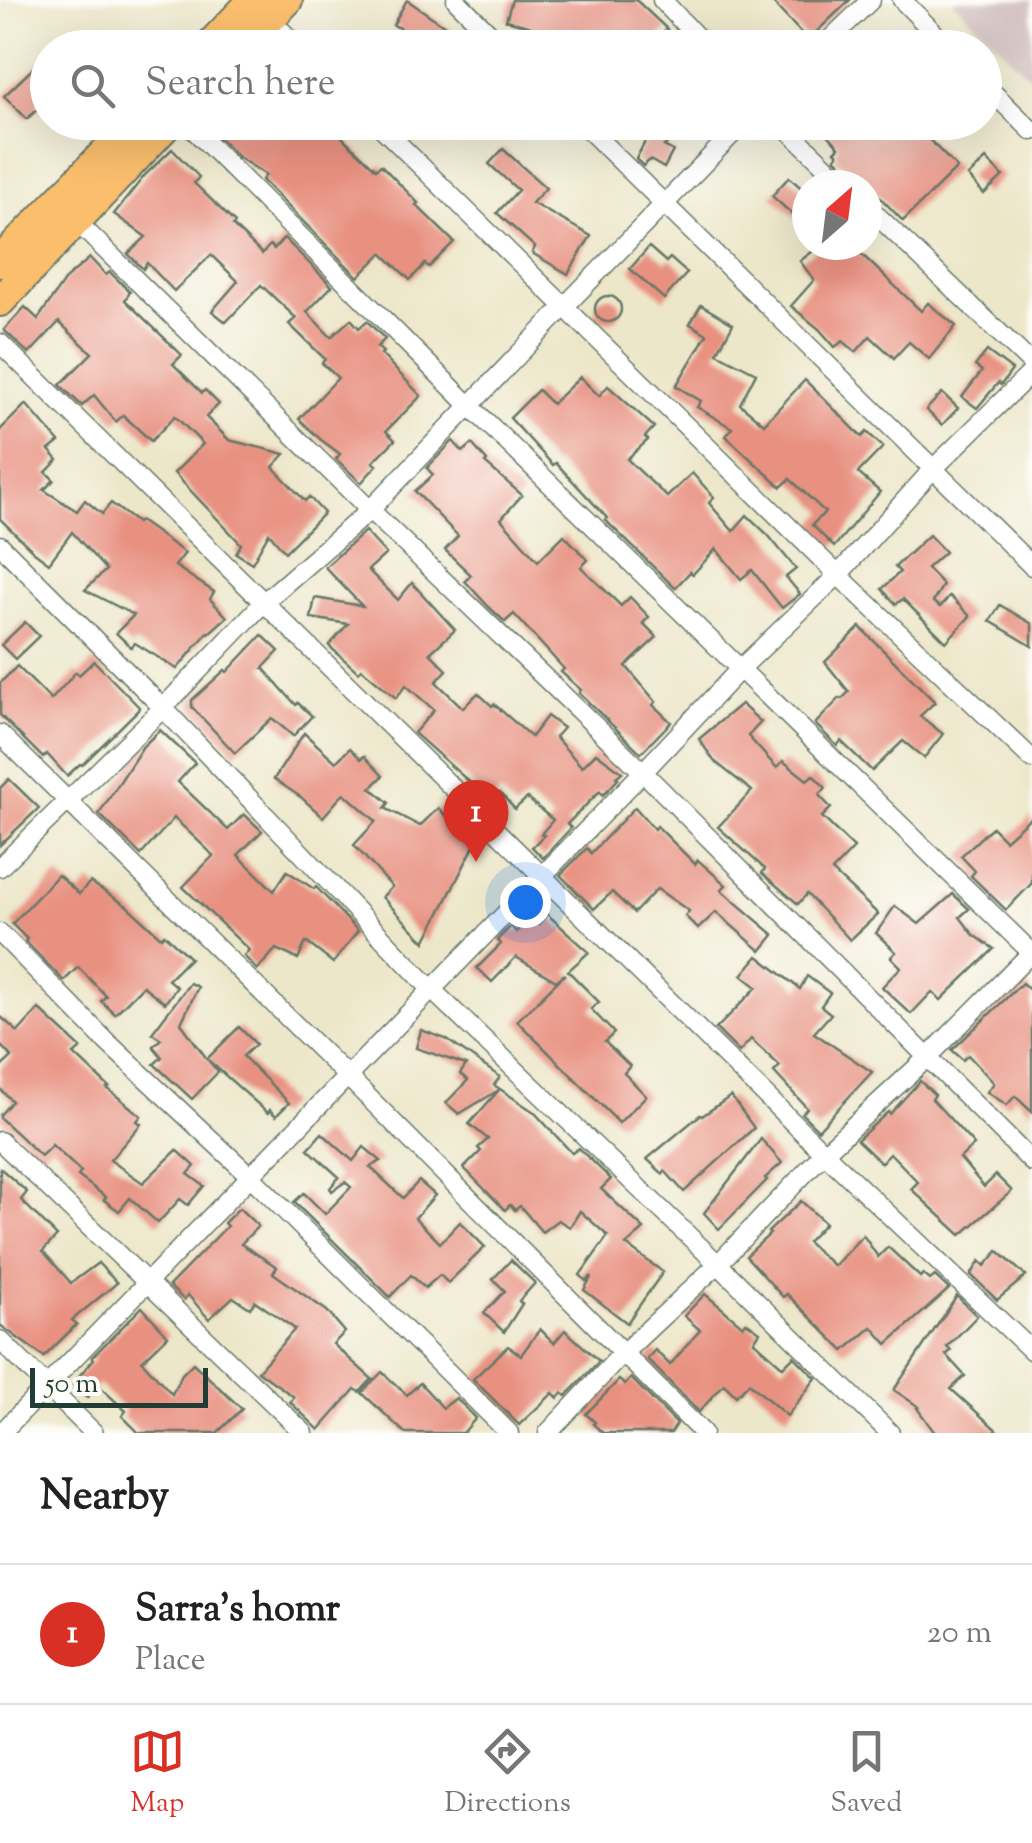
<!DOCTYPE html>
<html lang="en">
<head>
<meta charset="utf-8">
<style>
	:root { --surface:#fff; --page:#f2f2f2; --text:#222; --muted:#767676; --line:#e0e0e0; --accent:#d93025 }
	body { margin:0; font-family:"Sorts Mill Goudy",serif; background:var(--page); color:var(--text) }
	.compass { position:absolute; left:792px; top:170px; width:90px; height:90px; border-radius:50%; background:var(--surface); box-shadow:0 10px 40px #0002; rotate:28deg }
	.scale { position:absolute; left:30px; bottom:25px; width:178px; box-sizing:border-box; padding-left:10px; border:5px solid #1f3d34; border-top:0; font-size:28px; line-height:35px; white-space:nowrap; color:#1f3d34; -webkit-text-stroke:8px #fdfcf7; paint-order:stroke }
	.you { position:absolute; left:525px; top:902px; width:35px; height:35px; margin:-25px; border:8px solid #fff; border-radius:50%; background:#1a73e8; box-shadow:0 0 0 15px #1a73e833 }
	.badge { display:grid; place-items:center; width:65px; height:65px; border-radius:50%; background:var(--accent); color:#fff; font-size:32px; font-weight:700 }
	.pin { position:absolute; translate:-50% -82px; filter:drop-shadow(0 2px 5px #0008) }
	.pin::after { content:''; position:absolute; top:52px; width:35px; height:30px; background:inherit; clip-path:polygon(0 0,100% 0,50% 100%) }
	.list { margin:0; padding:0; list-style:none }
	h2 { display:flex; justify-content:space-between; align-items:center; height:130px; margin:0; padding:0 40px; font-size:42px }
	h2 small { font-size:32px; font-weight:400; color:var(--muted) }
	.list li { display:grid; grid-template-columns:65px 1fr auto; gap:30px; align-items:center; box-sizing:border-box; height:140px; padding:0 40px; border-top:2px solid var(--line) }
	.list b { display:block; font-size:38px; white-space:nowrap }
	.list p { margin:0; font-size:32px; white-space:nowrap; color:var(--muted) }
	.list em { font-size:32px; font-style:normal; color:var(--muted) }
	.icon { flex:none; width:55px; height:55px; fill:none; stroke:currentColor; stroke-width:2; stroke-linecap:round; stroke-linejoin:round }
	.map { position:relative; flex:none; width:1032px; height:1433px; overflow:hidden }
	.search { position:absolute; background:var(--surface); box-shadow:0 10px 40px #0002; left:30px; right:30px; top:30px; height:110px; display:flex; align-items:center; gap:25px; box-sizing:border-box; padding:0 35px; border-radius:55px; color:var(--muted); font-size:38px }
	.sheet { height:270px; background:var(--surface) }
	nav { display:flex; justify-content:space-around; align-items:center; box-sizing:border-box; height:140px; border-top:2px solid var(--line); background:var(--surface); font-size:28px; color:var(--muted) }
	nav a { display:grid; justify-items:center; gap:5px }
	nav .on { color:var(--accent) }
	.map>svg:first-child { display:block }
	.industrial { fill:#d1bfbe }
	.building { fill:#e89181 }
	.lines { fill:none; stroke-linecap:round; stroke-linejoin:round }
	.street-casing { stroke:#677868; stroke-width:21 }
	.primary-casing { stroke:#677868; stroke-width:34 }
	.street { stroke:#fff; stroke-width:18 }
	.primary { stroke:#fabe6d; stroke-width:30 }
</style>
</head>
<body>
<div class="map">
<svg width="1032" height="1433" viewBox="0 0 1032 1433">
	<rect width="100%" height="100%" fill="#fdfcf7"/>
	<filter id="ink" filterUnits="userSpaceOnUse"><feTurbulence type="fractalNoise" baseFrequency=".01" numOctaves="2"/><feDisplacementMap in="SourceGraphic" scale="20" xChannelSelector="R" yChannelSelector="G"/><feConvolveMatrix kernelMatrix="1 2 1 2 8 2 1 2 1" color-interpolation-filters="sRGB"/></filter>
	<filter id="wash" filterUnits="userSpaceOnUse"><feTurbulence type="fractalNoise" baseFrequency=".0048" numOctaves="4" result="noise"/><feDisplacementMap in="SourceGraphic" scale="40" xChannelSelector="R" yChannelSelector="G"/><feGaussianBlur stdDeviation="2.25" result="paint"/><feColorMatrix in="noise" values="0 0 0 0 0 0 0 0 0 0 0 0 0 0 0 0 0 1.4 0 .05"/><feComposite in="paint" operator="in"/></filter>
	<g filter="url(#wash)">
		<rect width="100%" height="100%" fill="#ede7ca"/>
		<path class="industrial" d="M952 0H1032V79Z"/>
		<g id="blocks">
			<g class="building">
				<path d="M407 0 429 15 477 48H390L400 28 393 25Z"/>
				<path d="M512 0H636L667 29 652 44 646 38 637 48H540L549 32 506 20Z"/>
				<path d="M770 0H850L808 40Z"/>
				<path d="M48 54V94L38 103 41 106 27 119 4 96Z"/>
				<path d="M204 122H326L376 169 381 165 418 203 416 205 454 242 429 267 425 264 410 280 382 253 358 277 262 180 266 175 238 157Z"/>
				<path d="M631 122H690L664 146 673 151 664 168 650 160 643 166 636 159 648 136Z"/>
				<path d="M817 122H912L957 168 903 221 868 185H857L854 176 835 158 838 154 835 151 839 147Z"/>
				<path d="M172 149 199 177 194 183 235 223 233 226 262 254 270 245 274 249 284 238 332 286 307 312 331 337 351 319 359 328 367 321 385 339 377 347 383 352 381 354 421 396 386 431 395 440 373 462 377 465 361 483 336 459 340 454 320 439 299 419 338 378 322 363 325 359 289 324 296 318 261 285 226 322 212 311 238 281 211 255 174 291 147 263 143 269 128 254 146 237 114 214 145 175Z"/>
				<path d="M503 149 546 188 532 203 591 236 568 274 532 253 535 247 497 213 518 190 489 164Z"/>
				<path d="M986 159 1003 176 984 194 968 176Z"/>
				<path d="M789 177 807 193V228L772 196Z"/>
				<path d="M821 245H852L921 311 928 303 956 326 929 359 909 342 894 358 870 336 856 352 843 341 835 347 819 329 791 306 814 280 800 261Z"/>
				<path d="M649 247 666 262 670 258 687 273 664 299 630 269Z"/>
				<path d="M90 258 106 275 110 272 130 292 125 300 182 355 173 364 202 393 205 390 219 404 206 417 229 440 285 454 273 467 305 501 309 497 324 513 285 552 269 533 252 563 236 553 241 544 174 473 203 444 175 416 151 441 123 415 116 422 94 395 82 406 60 385 92 353 59 322 29 354 4 330 25 307 38 319 66 278Z"/>
				<circle cx="608" cy="309" r="13"/>
				<path d="M701 305 733 324 717 353 756 373 740 404 764 424 805 380 862 437 867 432 883 447 858 473 880 492 834 547 812 525 825 512 790 479 781 487 726 436 732 428 697 407 701 401 676 386 707 334 690 324Z"/>
				<path d="M987 351 1012 370 1001 385 998 383 977 408 962 397 982 371 975 366Z"/>
				<path d="M580 377 599 396 608 386 654 427 645 437 648 440 627 459 667 497 692 473 714 497 709 503 733 531 747 515 768 535 796 569 786 577 800 594 782 608 752 570 741 579 716 549 693 574 690 572 675 588 631 545 605 520 607 518 556 463 553 465 510 418 538 390 552 404Z"/>
				<path d="M942 393 958 408 942 425 926 410Z"/>
				<path d="M26 404 59 442 49 450 58 460 46 472 54 480 44 490 77 511 85 500 102 514 111 503 137 523 140 521 185 553 175 566 214 592 210 599 227 617 209 633 208 632 177 669 135 643 131 647 116 633 134 615 85 590 106 570 72 532 49 563 33 551 0 519V430Z"/>
				<path d="M453 441 463 452 472 444 487 461 485 463 522 495 501 519 538 561 564 535 588 560 581 567 621 606 630 597 649 617 643 623 657 637 626 666 656 702 653 705 671 722 641 753 579 693 581 690 561 672 564 669 514 614 505 622 489 607 465 581 471 575 445 550 458 536 415 491 433 475 427 468Z"/>
				<path d="M365 531 386 554 368 570 398 600 412 583 455 630 430 653 447 670 436 682 463 708 478 693 492 706 494 704 531 737 547 716 563 728 555 737 582 767 596 753 622 772 616 777 618 779 609 789 603 795 600 791 567 824 571 828 543 858 532 847 544 835 541 834 553 820 527 798 515 809 500 793 492 802 414 733 434 710 406 685 396 698 362 669 358 672 329 646 348 624 311 618 315 598 362 606 325 567Z"/>
				<path d="M929 535 945 552 927 568 943 585 933 602 940 607 950 596 970 616 946 642 903 599 896 604 882 589 900 572 895 567Z"/>
				<path d="M1000 605 1032 624V646L990 621Z"/>
				<path d="M25 622 39 636 15 659 1 645Z"/>
				<path d="M860 627 935 702 920 716 943 734 924 758 903 741 872 771 841 741 837 746 815 724 840 698 842 699 849 692 825 662Z"/>
				<path d="M262 635 279 651 263 668 296 705 298 703 312 716 293 736 272 718 235 753 192 707V700L225 670 227 672Z"/>
				<path d="M94 661 139 707 138 710 82 765 80 764 67 776 47 754 43 758 0 715V683L17 666 51 700 76 672 79 675Z"/>
				<path d="M741 704 761 722 748 736 777 768 783 761 807 780 813 775 826 788 819 795 831 808 822 817 854 848 832 871 878 914 850 940 807 894 798 904 762 873 765 869 718 827 752 791 714 761 699 739Z"/>
				<path d="M160 730 195 763 178 782 228 830 244 814 262 831 238 855 274 891 287 871 314 889 316 887 358 931 333 963 306 942 298 959 276 949 257 970 244 956 249 950 183 887 213 856 208 850 174 818 141 855 99 814 143 746Z"/>
				<path d="M304 733 336 762 350 748 361 759 364 756 383 776 371 788 389 803 385 808 420 826 438 808 475 844 425 942 382 897 392 887 354 845 376 821 344 793 323 817 302 798 274 779Z"/>
				<path d="M9 779 39 808 0 845V788Z"/>
				<path d="M635 807 654 829 657 826 695 864 698 860 726 885 721 890 774 935 761 951 716 912 698 929 685 916 689 911 657 889 634 913 612 892 594 909 560 875 587 848 591 853Z"/>
				<path d="M1032 816V883L1006 910 971 876 975 871 961 856 992 827 1005 840Z"/>
				<path d="M58 875 79 894 90 882 127 906 161 937 164 934 190 958 168 980 177 987 165 1003 143 986 115 1014 101 1001 106 996 78 967 64 981 25 941 27 939 12 924Z"/>
				<path d="M953 894 969 909 960 917 973 934 994 949 941 1000 932 992 911 1014 882 987 901 967 891 957 896 952 876 933 895 906 919 924Z"/>
				<path d="M547 914 589 952 568 971 599 1002 591 1009 614 1033 605 1042 630 1066 624 1073 646 1096 619 1123 517 1021 565 974 556 981 516 957 492 982 477 968 501 944 497 940 511 926 516 932 531 918 538 925Z"/>
				<path d="M758 956 800 989 807 976 830 993 821 1006 831 1014 814 1033 872 1072 818 1130 802 1114 807 1108 774 1072 780 1066 751 1039 739 1052 716 1029 757 987 742 975Z"/>
				<path d="M190 983 198 987 181 1023 207 1059 239 1027 256 1044 243 1056 289 1103 276 1116 270 1110 268 1113 208 1060 218 1072 192 1099 154 1064 162 1057 153 1046 161 1039 152 1033Z"/>
				<path d="M1022 983 1032 992V1112L1015 1096 1007 1105 987 1092 994 1083 968 1055 963 1060 952 1050Z"/>
				<path d="M39 1009 81 1048 74 1054 109 1087 107 1088 141 1116 137 1121 141 1124 110 1160 143 1183 177 1150 195 1166 188 1174 204 1186 188 1205 180 1199 158 1223 130 1198 119 1211 104 1200 106 1197 78 1176 81 1172 52 1145 41 1156 0 1118V1115L12 1101 0 1089V1068L12 1057 0 1045V1016L18 1032Z"/>
				<path d="M421 1030 446 1039 500 1077 494 1085 534 1112 572 1153 579 1148 611 1179 601 1189 644 1229 626 1245 663 1272 627 1323 584 1290 592 1276 586 1281 580 1275 608 1236 580 1211 570 1227 558 1220 542 1232 520 1206 515 1210 510 1205 505 1210 464 1168 481 1151 478 1148 488 1139 469 1124 499 1090 459 1114 446 1103 468 1080 460 1074 466 1065 416 1048Z"/>
				<path d="M920 1081 935 1095 932 1099 974 1145 960 1158 984 1187 996 1175 1012 1191 961 1235 911 1189 918 1182 890 1153 881 1163 857 1140 888 1112 890 1114Z"/>
				<path d="M731 1096 754 1128 684 1192 665 1171 663 1174 647 1159 700 1115 702 1116Z"/>
				<path d="M322 1133 353 1161 364 1147 381 1161 370 1167 403 1198 419 1181 435 1195 415 1218 440 1243 460 1222 485 1247 448 1283 440 1275 425 1288 411 1275 390 1297 294 1202 304 1193 325 1214 351 1187 345 1182 332 1191 330 1188 339 1177 308 1149Z"/>
				<path d="M761 1139 782 1163 765 1178 767 1180 719 1229 704 1213Z"/>
				<path d="M0 1168 27 1192 21 1200 57 1236 43 1251 71 1283 98 1263 117 1283 72 1320 77 1324 44 1357 0 1325Z"/>
				<path d="M801 1201 825 1223 807 1242 834 1266 863 1235 878 1257 888 1247 920 1277 923 1274 930 1280 935 1276 949 1289 887 1344 872 1327 844 1351 787 1294 783 1297 746 1256 770 1234 768 1232Z"/>
				<path d="M239 1208 258 1226 241 1244 277 1267 273 1273 327 1311 345 1332 333 1344 372 1379 360 1392 355 1389 319 1430 290 1402 294 1397 258 1371 295 1329 255 1301 250 1308 233 1297 209 1319 188 1295 184 1300 169 1286 227 1226 224 1223Z"/>
				<path d="M998 1251 1026 1276 997 1300 971 1275 980 1261 985 1266Z"/>
				<path d="M511 1260 535 1283 519 1301 522 1304 504 1332 484 1313 505 1291 493 1279Z"/>
				<path d="M705 1294 743 1326 746 1322 760 1332 754 1341 783 1367 794 1356 816 1378 787 1416 749 1383 736 1396 724 1384 699 1412 647 1359 655 1350 670 1365 700 1330 684 1316Z"/>
				<path d="M957 1296 977 1316 947 1347 951 1351 946 1355 965 1376 951 1389 1000 1433H935L917 1408 919 1407 894 1390Z"/>
				<path d="M142 1307 168 1336 142 1361 172 1394 182 1374 193 1363 242 1409 217 1433H139L122 1416 126 1411 98 1385 87 1398 72 1384 94 1359 92 1357Z"/>
				<path d="M540 1329 554 1343 565 1330 599 1361 566 1396 562 1393 558 1398 553 1393 519 1425 473 1379 508 1346 521 1355Z"/>
				<path d="M382 1372 407 1395 420 1383 443 1408 456 1398 476 1418 463 1433H405L362 1393Z"/>
				<path d="M631 1378 677 1424 671 1433H603L593 1424 595 1422 586 1414 619 1380 625 1385Z"/>
			</g>
		</g>
	</g>
	<g filter="url(#ink)">
		<use href="#blocks" fill-opacity="0" stroke="#677868" stroke-width="2.5"/>
		<g class="lines">
			<g class="street-casing">
				<g id="street">
					<path d="M456 0 504 48"/>
					<path d="M662 0 707 48"/>
					<path d="M902 0 949 48"/>
					<path d="M269 18 299 48"/>
					<path d="M821 48 871 0"/>
					<path d="M984 84 1032 131"/>
					<path d="M186 122 470 406 1032 953"/>
					<path d="M376 122 838 575 1032 759"/>
					<path d="M581 122 1032 566"/>
					<path d="M780 122 845 185"/>
					<path d="M867 206 1032 364"/>
					<path d="M76 221 370 510 643 772 1032 1162"/>
					<path d="M0 343 824 1153 1032 1351"/>
					<path d="M0 545 163 708 432 990 718 1264 890 1433"/>
					<path d="M0 734 347 1076 703 1433"/>
					<path d="M0 867 163 708 265 601 370 510 564 307 744 122"/>
					<path d="M0 933 106 1041 250 1176 509 1433"/>
					<path d="M0 1141 304 1433"/>
					<path d="M0 1340 94 1433"/>
					<path d="M1 1433 643 772 740 669 838 575 933 469 1032 372"/>
					<path d="M548 1433 623 1353 718 1264 824 1153 927 1058 1032 952"/>
				</g>
			</g>
			<g class="primary-casing">
				<g id="primary">
					<path d="M208 48 254 0"/>
					<path d="M241 48 287 0"/>
					<path d="M0 262 135 122"/>
					<path d="M0 301 169 122"/>
				</g>
			</g>
			<use href="#street" class="street"/>
			<use href="#primary" class="primary"/>
		</g>
	</g>
</svg>
<svg class="compass" viewBox="-18 -18 36 36"><path d="M0-13l5 13h-10z" fill="#e53935"/><path d="M0 13l5-13h-10z" fill="#767676"/></svg>
<div class="scale">50 m</div>
<div class="you"></div>
<div class="pin badge" style="left:476px;top:862px">1</div>
<div class="search"><svg class="icon" aria-label="search" viewBox="0 0 24 24"><circle cx="10" cy="10" r="6"/><path d="M15 15l6 6"/></svg>Search here</div>
</div>
<section class="sheet">
<h2>Nearby<small></small></h2>
<ul class="list">
<li><span class="badge">1</span><div><b>Sarra's homr</b><p>Place</p></div><em>20 m</em></li>
</ul>
</section>
<nav>
<a class="on"><svg class="icon" aria-label="map" viewBox="0 0 24 24"><path d="M3 6l6-2 6 2 6-2v14l-6 2-6-2-6 2zM9 4v14M15 6v14"/></svg>Map</a>
<a><svg class="icon" aria-label="directions" viewBox="0 0 24 24"><path d="M12 3l9 9-9 9-9-9zM9 14v-3h6M13 9l2 2-2 2"/></svg>Directions</a>
<a><svg class="icon" aria-label="saved" viewBox="0 0 24 24"><path d="M7 4h10v16l-5-4-5 4z"/></svg>Saved</a>
</nav>
</body>
</html>
